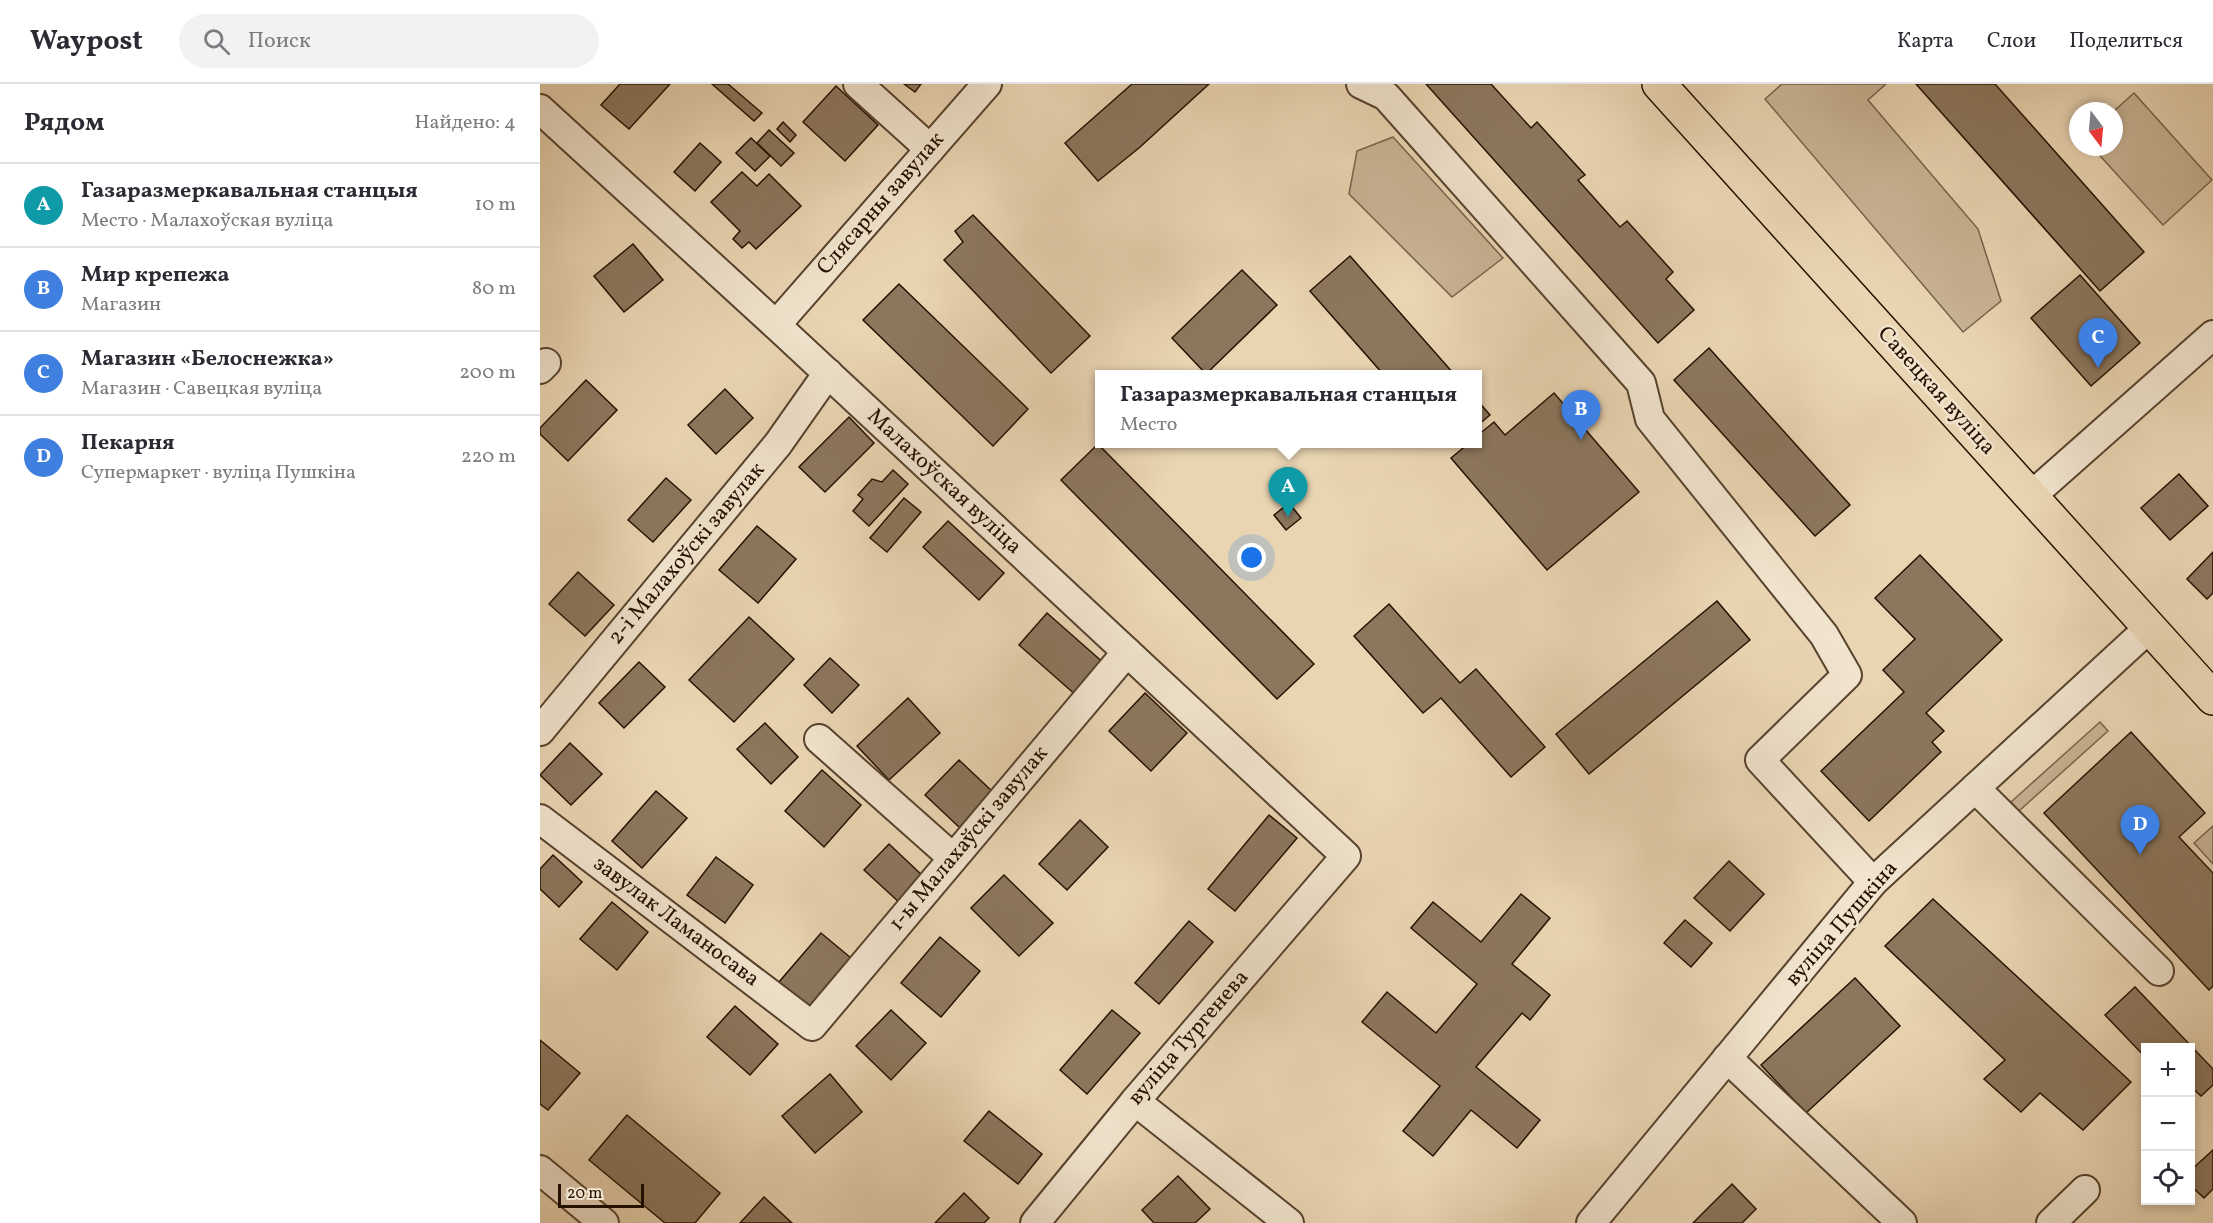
<!DOCTYPE html>
<html lang="ru">
<head>
<meta charset="utf-8">
<style>
	:root { --surface:#fff; --page:#f2f2f3; --text:#2b2b33; --muted:#7c7c81; --line:#e1e1e2; --accent:#d93025 }
	body { margin:0; font-family:Vollkorn,serif; background:var(--page); color:var(--text) }
	.controls { position:absolute; right:18px; bottom:18px; display:grid; overflow:hidden; border-radius:0px; box-shadow:0 3px 9px #0003 }
	.controls button { width:54px; height:54px; display:grid; place-items:center; padding:0; border:0; border-bottom:2px solid var(--line); background:var(--surface); color:var(--text); font:30px sans-serif }
	.compass { position:absolute; left:1529px; top:18px; width:54px; height:54px; border-radius:50%; background:var(--surface); box-shadow:0 3px 9px #0003; rotate:164deg }
	.scale { position:absolute; left:18px; bottom:15px; width:86px; box-sizing:border-box; padding-left:6px; border:3px solid #261101; border-top:0; font-size:16px; line-height:21px; white-space:nowrap; color:#261101; -webkit-text-stroke:4px #f1e4ce; paint-order:stroke }
	.you { position:absolute; left:712px; top:474px; width:21px; height:21px; margin:-15px; border:4px solid #fff; border-radius:50%; background:#1a73e8; box-shadow:0 0 0 9px #1a73e833 }
	.badge { display:grid; place-items:center; width:39px; height:39px; border-radius:50%; background:var(--accent); color:#fff; font-size:20px; font-weight:700 }
	.pin { position:absolute; translate:-50% -50px; filter:drop-shadow(0 2px 3px #0008) }
	.pin::after { content:''; position:absolute; top:32px; width:21px; height:18px; background:inherit; clip-path:polygon(0 0,100% 0,50% 100%) }
	.popup { position:absolute; left:555px; top:286px; width:387px; height:78px; box-sizing:border-box; display:grid; place-content:center; border-radius:0px; background:var(--surface); filter:drop-shadow(0 2px 4px #0005); font-size:20px; white-space:nowrap; color:var(--muted) }
	.popup b { font-size:22px; color:var(--text) }
	.popup::after { content:''; position:absolute; left:50%; top:100%; margin-left:-12px; border:12px solid transparent; border-top-color:var(--surface) }
	.list { margin:0; padding:0; list-style:none }
	h2 { display:flex; justify-content:space-between; align-items:center; height:78px; margin:0; padding:0 24px; font-size:26px }
	h2 small { font-size:20px; font-weight:400; color:var(--muted) }
	.list li { display:grid; grid-template-columns:39px 1fr auto; gap:18px; align-items:center; box-sizing:border-box; height:84px; padding:0 24px; border-top:2px solid var(--line) }
	.list b { display:block; font-size:22px; white-space:nowrap }
	.list p { margin:0; font-size:20px; white-space:nowrap; color:var(--muted) }
	.list em { font-size:20px; font-style:normal; color:var(--muted) }
	.icon { flex:none; width:33px; height:33px; fill:none; stroke:currentColor; stroke-width:2; stroke-linecap:round; stroke-linejoin:round }
	.map { position:relative; flex:none; width:1673px; height:1139px; overflow:hidden }
	header { display:flex; align-items:center; gap:36px; box-sizing:border-box; height:84px; padding:0 30px; background:var(--surface); border-bottom:2px solid var(--line) }
	header strong { font-size:28px }
	nav { display:flex; gap:33px; margin-inline-start:auto; font-size:21px }
	.search { width:420px; height:54px; background:var(--page); display:flex; align-items:center; gap:15px; box-sizing:border-box; padding:0 21px; border-radius:33px; color:var(--muted); font-size:22px }
	main { display:flex }
	aside { flex:1; background:var(--surface) }
	.map>svg:first-child { display:block }
	.green { fill:#c9b495; stroke:#78624b; stroke-width:1.5 }
	.building { fill:#8c775e; stroke:#261101; stroke-width:1.5 }
	.lines { fill:none; stroke-linecap:round; stroke-linejoin:round }
	.minor-casing { stroke:#57422e; stroke-width:32 }
	.major-casing { stroke:#261101; stroke-width:36 }
	.minor { stroke:#f1e4ce; stroke-width:28 }
	.major { stroke:#ead5b3; stroke-width:33 }
	.labels { text-anchor:middle; dominant-baseline:central; stroke-width:5; stroke-linejoin:round; paint-order:stroke }
	.street-label { font-size:22px; fill:#261101; stroke:#f1e4ce }
</style>
</head>
<body>
<header>
<strong>Waypost</strong>
<div class="search"><svg class="icon" aria-label="search" viewBox="0 0 24 24"><circle cx="10" cy="10" r="6"/><path d="M15 15l6 6"/></svg>Поиск</div>
<nav><a>Карта</a><a>Слои</a><a>Поделиться</a></nav>
</header>
<main>
<aside>
<h2>Рядом<small>Найдено: 4</small></h2>
<ul class="list">
<li><span class="badge" style="background:#0f9aa8">A</span><div><b>Газаразмеркавальная станцыя</b><p>Место · Малахоўская вуліца</p></div><em>10 m</em></li>
<li><span class="badge" style="background:#3f7fe0">B</span><div><b>Мир крепежа</b><p>Магазин</p></div><em>80 m</em></li>
<li><span class="badge" style="background:#3f7fe0">C</span><div><b>Магазин «Белоснежка»</b><p>Магазин · Савецкая вуліца</p></div><em>200 m</em></li>
<li><span class="badge" style="background:#3f7fe0">D</span><div><b>Пекарня</b><p>Супермаркет · вуліца Пушкіна</p></div><em>220 m</em></li>
</ul>
</aside>
<div class="map">
<svg width="1673" height="1139" viewBox="0 0 1673 1139">
	<rect width="100%" height="100%" fill="#ead5b3"/>
	<filter id="stains"><feTurbulence type="fractalNoise" baseFrequency=".00333" numOctaves="4"/><feColorMatrix values="0 0 0 0 .2 0 0 0 0 .09 0 0 0 0 .02 0 0 0 .5 -.17"/></filter>
	<radialGradient id="worn" r=".72"><stop offset=".6" stop-color="#630" stop-opacity="0"/><stop offset="1" stop-color="#630" stop-opacity=".3"/></radialGradient>
	<g class="green">
		<path d="M1242 0H1346L1328 16 1438 145 1461 217 1423 248 1225 15Z"/>
		<path d="M1594 9 1672 96 1623 141 1552 63H1574V27Z"/>
		<path d="M853 53 963 174 912 213 809 110 817 67Z"/>
		<path d="M1560 638 1568 647 1479 727 1471 718Z"/>
		<path d="M1673 742V780L1654 759Z"/>
	</g>
	<g class="building">
		<path d="M80 0H130L89 45 61 21Z"/>
		<path d="M172 0H188L222 29 214 37Z"/>
		<path d="M364 0H381L375 8Z"/>
		<path d="M592 0H669L599 64 558 97 525 59Z"/>
		<path d="M886 0H951L991 44 997 38 1045 91 1038 96 1080 143 1087 137 1133 188 1126 195 1154 226 1118 259Z"/>
		<path d="M1376 0H1455L1604 168 1560 207Z"/>
		<path d="M296 2 338 41 305 77 263 38Z"/>
		<path d="M243 38 256 51 250 58 237 45Z"/>
		<path d="M229 46 254 69 241 82 217 59Z"/>
		<path d="M211 54 230 72 215 87 196 69Z"/>
		<path d="M160 59 181 78 155 107 134 88Z"/>
		<path d="M202 88 217 102 229 90 261 122 216 165 209 158 202 164 193 155 200 147 171 118Z"/>
		<path d="M433 131 550 252 511 289 404 176 423 158 415 147Z"/>
		<path d="M93 160 123 196 84 228 54 192Z"/>
		<path d="M810 172 914 290H843L770 207Z"/>
		<path d="M702 186 737 221 666 290 632 254Z"/>
		<path d="M1540 191 1600 259 1551 302 1491 234Z"/>
		<path d="M359 200 488 325 453 362 323 236Z"/>
		<path d="M1169 264 1310 421 1275 452 1134 296Z"/>
		<path d="M46 296 77 326 28 377 0 350V344Z"/>
		<path d="M185 305 213 334 176 370 148 341Z"/>
		<path d="M1014 309 1099 408 1007 486 911 374 928 360H937V352L954 338 965 351Z"/>
		<path d="M937 316 950 331 937 342Z"/>
		<path d="M309 333 334 359 285 408 259 383Z"/>
		<path d="M558 360 774 580 737 615 521 396Z"/>
		<path d="M353 386 368 400 329 442 313 427 323 415 318 411 332 395 342 398Z"/>
		<path d="M1639 390 1668 422 1630 456 1601 424Z"/>
		<path d="M126 394 151 416 113 458 88 436Z"/>
		<path d="M364 414 381 428 347 468 330 454Z"/>
		<path d="M749 419 761 434 746 446 734 431Z"/>
		<path d="M408 437 464 489 439 516 383 463Z"/>
		<path d="M217 442 256 475 218 519 179 486Z"/>
		<path d="M1673 468V509L1667 515 1647 495Z"/>
		<path d="M1380 471 1462 556 1386 629 1404 647 1392 658 1401 668 1329 737 1281 687 1364 608 1343 586 1375 555 1335 514Z"/>
		<path d="M38 488 74 521 45 552 9 520Z"/>
		<path d="M1177 517 1210 556 1049 690 1016 650Z"/>
		<path d="M849 520 920 599 936 585 1005 663 971 693 901 614 883 629 814 552Z"/>
		<path d="M507 529 566 581 538 613 479 561Z"/>
		<path d="M209 533 254 575 194 638 149 596Z"/>
		<path d="M290 574 319 601 292 629 264 601Z"/>
		<path d="M99 578 125 603 84 644 59 619Z"/>
		<path d="M605 609 647 649 611 687 569 647Z"/>
		<path d="M368 614 400 649 349 696 317 662Z"/>
		<path d="M225 639 258 673 231 700 197 665Z"/>
		<path d="M1591 648 1665 729 1639 753 1673 789V902L1669 906 1504 729Z"/>
		<path d="M30 659 62 690 31 721 0 691Z"/>
		<path d="M419 676 453 708 420 744 385 711Z"/>
		<path d="M282 686 321 721 284 763 245 727Z"/>
		<path d="M116 707 147 734 102 784 72 757Z"/>
		<path d="M729 731 757 754 695 827 668 805Z"/>
		<path d="M540 736 568 763 527 806 499 780Z"/>
		<path d="M349 760 385 794 361 820 324 786Z"/>
		<path d="M13 771 42 798 19 823 0 805V785Z"/>
		<path d="M176 773 213 801 185 839 147 811Z"/>
		<path d="M1189 777 1224 810 1190 847 1154 814Z"/>
		<path d="M464 791 513 839 479 872 431 824Z"/>
		<path d="M981 810 1010 834 972 880 1010 911 990 936 982 929 936 983 1000 1036 977 1064 931 1026 893 1072 863 1047 900 1002 822 938 847 908 896 949 937 900 871 844 893 818 941 858Z"/>
		<path d="M1393 815 1591 998 1543 1046 1500 1009 1481 1028 1444 995 1465 976 1345 862Z"/>
		<path d="M72 818 108 848 77 886 40 855Z"/>
		<path d="M1145 836 1172 859 1151 883 1124 859Z"/>
		<path d="M649 837 673 858 619 920 595 899Z"/>
		<path d="M281 849 311 874 269 924 239 898Z"/>
		<path d="M400 853 440 887 401 933 361 899Z"/>
		<path d="M1315 894 1360 942 1266 1029 1221 981Z"/>
		<path d="M1595 903 1673 985V1001L1661 1012 1650 1002V964H1606V974L1565 931Z"/>
		<path d="M195 922 238 960 210 991 167 953Z"/>
		<path d="M351 926 386 959 351 996 316 962Z"/>
		<path d="M572 926 600 949 547 1010 520 986Z"/>
		<path d="M0 956 40 989 8 1026 0 1020Z"/>
		<path d="M290 990 322 1028 275 1069 242 1032Z"/>
		<path d="M449 1027 502 1070 478 1100 424 1057Z"/>
		<path d="M87 1031 180 1109 155 1139H125L49 1076Z"/>
		<path d="M1673 1066V1105L1664 1114 1650 1101V1087Z"/>
		<path d="M638 1092 670 1125 655 1139H614L602 1126Z"/>
		<path d="M1192 1100 1216 1125 1202 1139H1153Z"/>
		<path d="M424 1109 449 1134 444 1139H395Z"/>
		<path d="M224 1113 252 1139H200Z"/>
	</g>
	<g class="lines">
		<g class="minor-casing">
			<g id="minor">
				<path d="M318 0 390 65"/>
				<path d="M821 0 846 12 1101 299 1110 335 1284 551 1307 591 1220 676 1333 798"/>
				<path d="M0 25 236 241 806 772 595 1017 495 1139"/>
				<path d="M236 241 447 0"/>
				<path d="M0 285 6 279"/>
				<path d="M1490 413 1673 251"/>
				<path d="M0 647 238 360 288 289"/>
				<path d="M279 655 413 774"/>
				<path d="M1435 704 1619 887"/>
				<path d="M0 735 272 942 587 568"/>
				<path d="M1187 974 1362 1139"/>
				<path d="M595 1017 749 1139"/>
				<path d="M0 1086 64 1139"/>
				<path d="M1051 1139 1333 798 1609 544"/>
				<path d="M1511 1139 1545 1106"/>
			</g>
		</g>
		<g class="major-casing">
			<path id="major" d="M1119 0 1673 614"/>
		</g>
		<use href="#minor" class="minor"/>
		<use href="#major" class="major"/>
	</g>
	<g class="labels">
		<g class="street-label">
			<text transform="translate(341 120) rotate(-49)">Слясарны завулак</text>
			<text transform="translate(1396 307) rotate(48)">Савецкая вуліца</text>
			<text transform="translate(404 398) rotate(43)">Малахоўская вуліца</text>
			<text transform="translate(147 470) rotate(-50)">2-і Малахоўскі завулак</text>
			<text transform="translate(429 755) rotate(-50)">1-ы Малахаўскі завулак</text>
			<text transform="translate(136 838) rotate(37)">завулак Ламаносава</text>
			<text transform="translate(1302 840) rotate(-49)">вуліца Пушкіна</text>
			<text transform="translate(649 954) rotate(-49)">вуліца Тургенева</text>
		</g>
	</g>
	<rect width="100%" height="100%" filter="url(#stains)"/>
	<rect width="100%" height="100%" fill="url(#worn)"/>
</svg>
<div class="controls">
<button>+</button>
<button>−</button>
<button><svg class="icon" aria-label="locate" viewBox="0 0 24 24"><circle cx="12" cy="12" r="6"/><path d="M12 2v4M12 18v4M2 12h4M18 12h4"/></svg></button>
</div>
<svg class="compass" viewBox="-18 -18 36 36"><path d="M0-13l5 13h-10z" fill="#e53935"/><path d="M0 13l5-13h-10z" fill="#7c7c81"/></svg>
<div class="scale">20 m</div>
<div class="you"></div>
<div class="pin badge" style="left:748px;top:433px;background:#0f9aa8">A</div>
<div class="popup"><b>Газаразмеркавальная станцыя</b>Место</div>
<div class="pin badge" style="left:1041px;top:356px;background:#3f7fe0">B</div>
<div class="pin badge" style="left:1558px;top:284px;background:#3f7fe0">C</div>
<div class="pin badge" style="left:1600px;top:771px;background:#3f7fe0">D</div>
</div>
</main>
</body>
</html>
